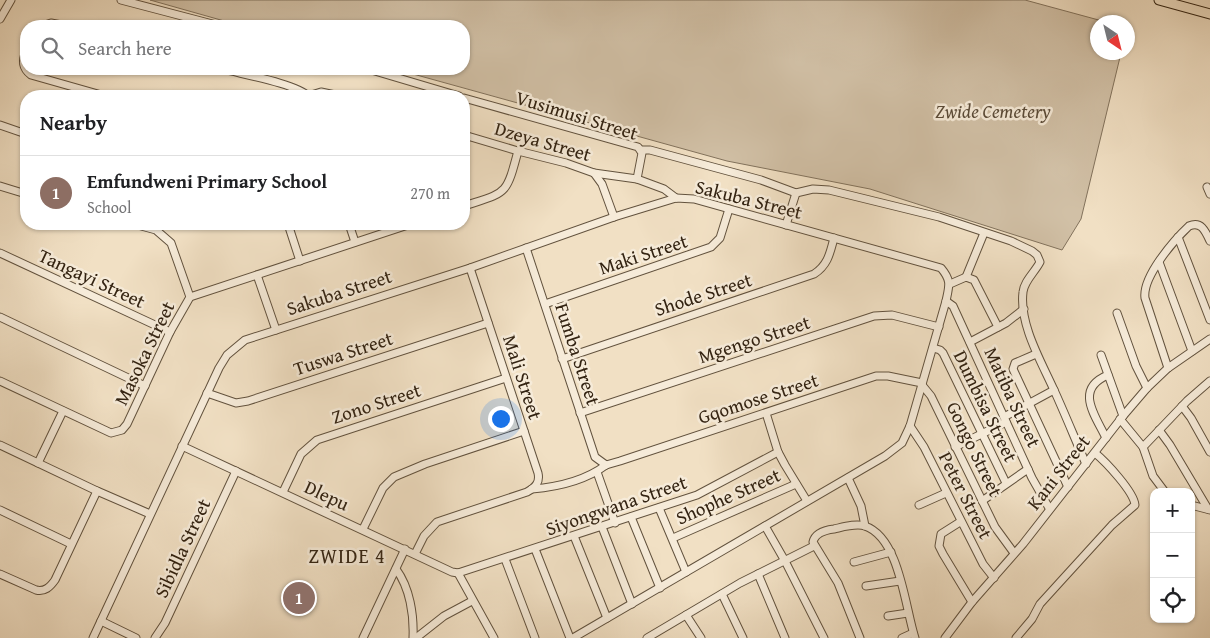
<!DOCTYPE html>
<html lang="en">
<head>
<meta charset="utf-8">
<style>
	:root { --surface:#fff; --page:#f2f2f2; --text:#202124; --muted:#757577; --line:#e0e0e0; --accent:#0b8043 }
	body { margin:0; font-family:"Gentium Book Plus",serif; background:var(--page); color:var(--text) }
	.controls { position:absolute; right:15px; bottom:15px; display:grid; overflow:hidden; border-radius:10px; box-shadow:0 1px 4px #0004 }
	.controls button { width:45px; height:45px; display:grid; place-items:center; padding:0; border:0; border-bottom:1px solid var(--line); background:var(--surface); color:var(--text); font:25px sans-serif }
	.compass { position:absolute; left:1090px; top:15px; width:45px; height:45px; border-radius:50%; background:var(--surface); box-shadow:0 1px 4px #0004; rotate:145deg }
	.you { position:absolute; left:500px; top:418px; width:18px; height:18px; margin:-12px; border:4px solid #fff; border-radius:50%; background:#1a73e8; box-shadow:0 0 0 8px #1a73e833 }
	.badge { display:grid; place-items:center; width:32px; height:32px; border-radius:50%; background:var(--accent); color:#fff; font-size:16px; font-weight:700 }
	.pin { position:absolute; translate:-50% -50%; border:2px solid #fff; box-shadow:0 1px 5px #0006 }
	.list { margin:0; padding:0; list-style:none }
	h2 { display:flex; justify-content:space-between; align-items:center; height:65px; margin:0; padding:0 20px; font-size:21px }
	h2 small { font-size:16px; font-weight:400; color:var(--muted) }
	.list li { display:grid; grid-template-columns:32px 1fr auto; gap:15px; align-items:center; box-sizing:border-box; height:75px; padding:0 20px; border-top:1px solid var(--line) }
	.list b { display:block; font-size:19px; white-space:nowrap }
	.list p { margin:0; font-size:16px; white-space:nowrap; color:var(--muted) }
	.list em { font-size:16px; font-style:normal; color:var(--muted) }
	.icon { flex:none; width:28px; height:28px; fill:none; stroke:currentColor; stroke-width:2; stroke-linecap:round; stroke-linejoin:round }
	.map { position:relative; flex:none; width:1210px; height:638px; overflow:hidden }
	.search { position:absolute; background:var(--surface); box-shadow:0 1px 4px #0004; left:20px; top:20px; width:450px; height:55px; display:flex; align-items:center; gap:12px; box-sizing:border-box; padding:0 18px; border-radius:20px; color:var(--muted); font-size:19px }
	.panel { position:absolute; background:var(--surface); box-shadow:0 1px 4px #0004; left:20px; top:90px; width:450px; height:140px; border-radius:20px }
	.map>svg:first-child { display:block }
	.green { fill:#d1c0a6; stroke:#82725c }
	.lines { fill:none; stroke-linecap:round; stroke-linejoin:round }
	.minor-casing { stroke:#62523e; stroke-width:9 }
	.major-casing { stroke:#332312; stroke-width:11 }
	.minor { stroke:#f6ebd9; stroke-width:7 }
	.major { stroke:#f1e0c4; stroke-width:9 }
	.labels { text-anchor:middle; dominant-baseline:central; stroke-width:5; stroke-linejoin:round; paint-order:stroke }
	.park-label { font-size:19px; font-style:italic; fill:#5a4a37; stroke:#f6ebd9 }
	.street-label { font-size:19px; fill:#332312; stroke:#f6ebd9 }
	.neighbourhood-label { font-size:20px; letter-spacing:1px; fill:#332312; stroke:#f6ebd9 }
</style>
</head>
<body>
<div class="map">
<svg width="1210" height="638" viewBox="0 0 1210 638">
	<rect width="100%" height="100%" fill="#f1e0c4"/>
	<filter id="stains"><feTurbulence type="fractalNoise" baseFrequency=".004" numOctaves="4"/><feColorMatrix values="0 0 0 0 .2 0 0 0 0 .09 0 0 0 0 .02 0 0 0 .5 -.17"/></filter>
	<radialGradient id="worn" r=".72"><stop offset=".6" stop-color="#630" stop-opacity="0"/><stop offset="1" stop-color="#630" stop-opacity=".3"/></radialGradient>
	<path class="green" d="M150 0H1025L1106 22H1098V52L1121 53 1081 219 1062 250 870 189 727 161 395 69H464V26H242Z"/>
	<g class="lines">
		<g class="minor-casing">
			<g id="minor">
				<path d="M121 0 220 26"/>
				<path d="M0 19 11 0"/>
				<path d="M42 26 51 23 67 26"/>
				<path d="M26 51C22 61 22 68 31 75L105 96"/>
				<path d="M223 69C241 74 297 84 308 96"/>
				<path d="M368 69 459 96"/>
				<path d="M308 96 321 92 340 96"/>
				<path d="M464 98 638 147 642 153 637 179 664 189 676 198"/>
				<path d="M0 125 26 134"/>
				<path d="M464 135 518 151 566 163 594 173 602 184 614 217"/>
				<path d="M641 150H650L761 180 796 193 813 189 829 190 939 217 1011 241 1032 251 1037 255 1040 262C1035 272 1024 281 1023 292 1019 324 1041 361 1054 390 1065 414 1075 439 1086 464"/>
				<path d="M594 173 637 179"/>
				<path d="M0 186 26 194"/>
				<path d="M1207 187 1210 194"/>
				<path d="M464 206C507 192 506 196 518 151"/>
				<path d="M134 224 156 230 171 243 190 297"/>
				<path d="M288 224 300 261"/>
				<path d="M349 224 355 242"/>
				<path d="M786 225 796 193"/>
				<path d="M1178 237 1210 320"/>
				<path d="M526 248 595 457 606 465"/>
				<path d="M0 253 170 332"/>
				<path d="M1159 262 1192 351"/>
				<path d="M257 275 276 330"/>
				<path d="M966 277 984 233"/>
				<path d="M950 284 966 277 974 280 998 327"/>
				<path d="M946 301 953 306 1032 478 1049 508"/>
				<path d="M545 304 711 247 720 238 729 209"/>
				<path d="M1117 313 1136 366 1147 388"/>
				<path d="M0 317 145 386"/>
				<path d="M970 342 1006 323 1024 309"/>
				<path d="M933 348 940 350 943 353 1006 483"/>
				<path d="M1036 354 1015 363 1013 369 1068 487"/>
				<path d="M1101 355 1123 416"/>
				<path d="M562 359 814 274C828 265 830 253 834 238"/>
				<path d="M1168 368 1145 298C1142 277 1174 240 1189 226 1201 221 1205 230 1210 241"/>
				<path d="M0 381 111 433 122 430 127 424 170 332 190 297 411 224"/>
				<path d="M922 385 931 396 995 527 1014 553"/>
				<path d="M207 393 236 403 248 401 488 323"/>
				<path d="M1182 406 1191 418 1210 452"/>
				<path d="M580 413 874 316 892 315 939 327"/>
				<path d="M766 413 778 452 785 465 807 501"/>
				<path d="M1004 417 1054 390"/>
				<path d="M1120 419 1143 447 1153 476 1165 492"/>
				<path d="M910 426 924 447 983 564 994 578"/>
				<path d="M1159 430 1170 445 1208 509"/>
				<path d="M1106 438C1095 415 1074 389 1108 375"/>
				<path d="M0 445 97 491 150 514"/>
				<path d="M182 446 452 572 458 573 697 495 778 452"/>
				<path d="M955 447 1006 422"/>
				<path d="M1143 447 1187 401 1210 381"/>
				<path d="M38 463 63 411"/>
				<path d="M606 465 620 461 876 376H888L922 383"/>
				<path d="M597 472 615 523"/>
				<path d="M848 478 861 506 865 526"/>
				<path d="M532 489C557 487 586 480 606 465"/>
				<path d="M283 492 301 454 317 440 506 378"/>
				<path d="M982 501 1028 469"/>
				<path d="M919 505 946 493"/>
				<path d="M1191 505 1210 510"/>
				<path d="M659 508 686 572"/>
				<path d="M0 510 71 544"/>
				<path d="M631 517 660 588"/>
				<path d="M960 522 941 534 939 546 943 554 972 602"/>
				<path d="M765 526 785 561 824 638"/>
				<path d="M602 527 632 604"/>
				<path d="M363 529 383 488 394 477 425 464 524 431"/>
				<path d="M574 536 607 618"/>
				<path d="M673 538 796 484"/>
				<path d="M535 549 570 638"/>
				<path d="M415 554 424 536 437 522 527 492C536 487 540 482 538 473L470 268"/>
				<path d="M505 559 535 638"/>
				<path d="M854 562 891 552"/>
				<path d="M396 569C410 588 414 615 413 638"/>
				<path d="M458 573 494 638"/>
				<path d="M0 574 36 590C45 592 50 587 55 580L97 491"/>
				<path d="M758 574 785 638"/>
				<path d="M866 586 900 581"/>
				<path d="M722 594 743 638"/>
				<path d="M686 615 701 638"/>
				<path d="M888 616 908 613"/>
				<path d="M101 621 136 638"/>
				<path d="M93 638 219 368 227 355 245 340 470 268 614 217 676 198 694 199 941 268C952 281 949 286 946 301L910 426 902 443 885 456 573 638"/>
				<path d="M155 638 165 623 236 471"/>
				<path d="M363 638 405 549"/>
				<path d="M416 638 444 616 472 601"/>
				<path d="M647 638 740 583 814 546"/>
				<path d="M860 638 838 583 813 542C815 533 826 530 834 529 843 527 856 523 865 526 900 538 905 608 915 638"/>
				<path d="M902 638 913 633"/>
				<path d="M945 638 972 602 1023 544 1123 416 1147 388 1168 368 1210 339"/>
				<path d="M1016 638 1032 619 1040 604 1060 582 1112 525 1135 505C1134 492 1106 462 1095 453"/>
			</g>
		</g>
		<g class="major-casing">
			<path id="major" d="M1159 0 1210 14"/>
		</g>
		<use href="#minor" class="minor"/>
		<use href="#major" class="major"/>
	</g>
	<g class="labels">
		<g class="park-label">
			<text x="993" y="111">Zwide Cemetery</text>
		</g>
		<g class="street-label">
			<text transform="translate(577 115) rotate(17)">Vusimusi Street</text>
			<text transform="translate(543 141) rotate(16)">Dzeya Street</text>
			<text transform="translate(749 199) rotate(14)">Sakuba Street</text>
			<text transform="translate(643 254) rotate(-18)">Maki Street</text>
			<text transform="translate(92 278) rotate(25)">Tangayi Street</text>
			<text transform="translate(339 292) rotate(-18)">Sakuba Street</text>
			<text transform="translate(703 294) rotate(-18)">Shode Street</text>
			<text transform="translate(754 339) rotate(-18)">Mgengo Street</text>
			<text transform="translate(144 353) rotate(-64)">Masoka Street</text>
			<text transform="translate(343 353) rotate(-18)">Tuswa Street</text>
			<text transform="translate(578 354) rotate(72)">Fumba Street</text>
			<text transform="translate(523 377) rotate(72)">Mali Street</text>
			<text transform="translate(1013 397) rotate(65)">Matiba Street</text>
			<text transform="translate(758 398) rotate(-18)">Gqomose Street</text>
			<text transform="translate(376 403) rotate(-18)">Zono Street</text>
			<text transform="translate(986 406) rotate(64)">Dumbisa Street</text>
			<text transform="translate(975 449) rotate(64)">Gongo Street</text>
			<text transform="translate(1058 472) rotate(-52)">Kani Street</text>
			<text transform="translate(327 495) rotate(25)">Dlepu</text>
			<text transform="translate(966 495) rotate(63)">Peter Street</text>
			<text transform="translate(728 496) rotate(-24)">Shophe Street</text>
			<text transform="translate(616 505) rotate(-19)">Siyongwana Street</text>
			<text transform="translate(182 548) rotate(-65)">Sibidla Street</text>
		</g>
		<g class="neighbourhood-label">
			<text x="347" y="555">ZWIDE 4</text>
		</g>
	</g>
	<rect width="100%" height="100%" filter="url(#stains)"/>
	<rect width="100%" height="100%" fill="url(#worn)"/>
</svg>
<div class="controls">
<button>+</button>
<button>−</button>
<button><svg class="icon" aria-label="locate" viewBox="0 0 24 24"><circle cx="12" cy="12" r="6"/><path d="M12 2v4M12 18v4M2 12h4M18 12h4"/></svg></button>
</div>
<svg class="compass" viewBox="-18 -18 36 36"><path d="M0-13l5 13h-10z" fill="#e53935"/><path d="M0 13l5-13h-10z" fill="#757577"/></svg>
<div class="you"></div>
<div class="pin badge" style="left:299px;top:598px;background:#8d6e63">1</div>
<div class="search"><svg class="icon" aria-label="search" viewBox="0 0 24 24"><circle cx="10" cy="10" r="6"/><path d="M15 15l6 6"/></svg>Search here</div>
<section class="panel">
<h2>Nearby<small></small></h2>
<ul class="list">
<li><span class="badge" style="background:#8d6e63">1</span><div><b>Emfundweni Primary School</b><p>School</p></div><em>270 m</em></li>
</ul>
</section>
</div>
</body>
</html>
